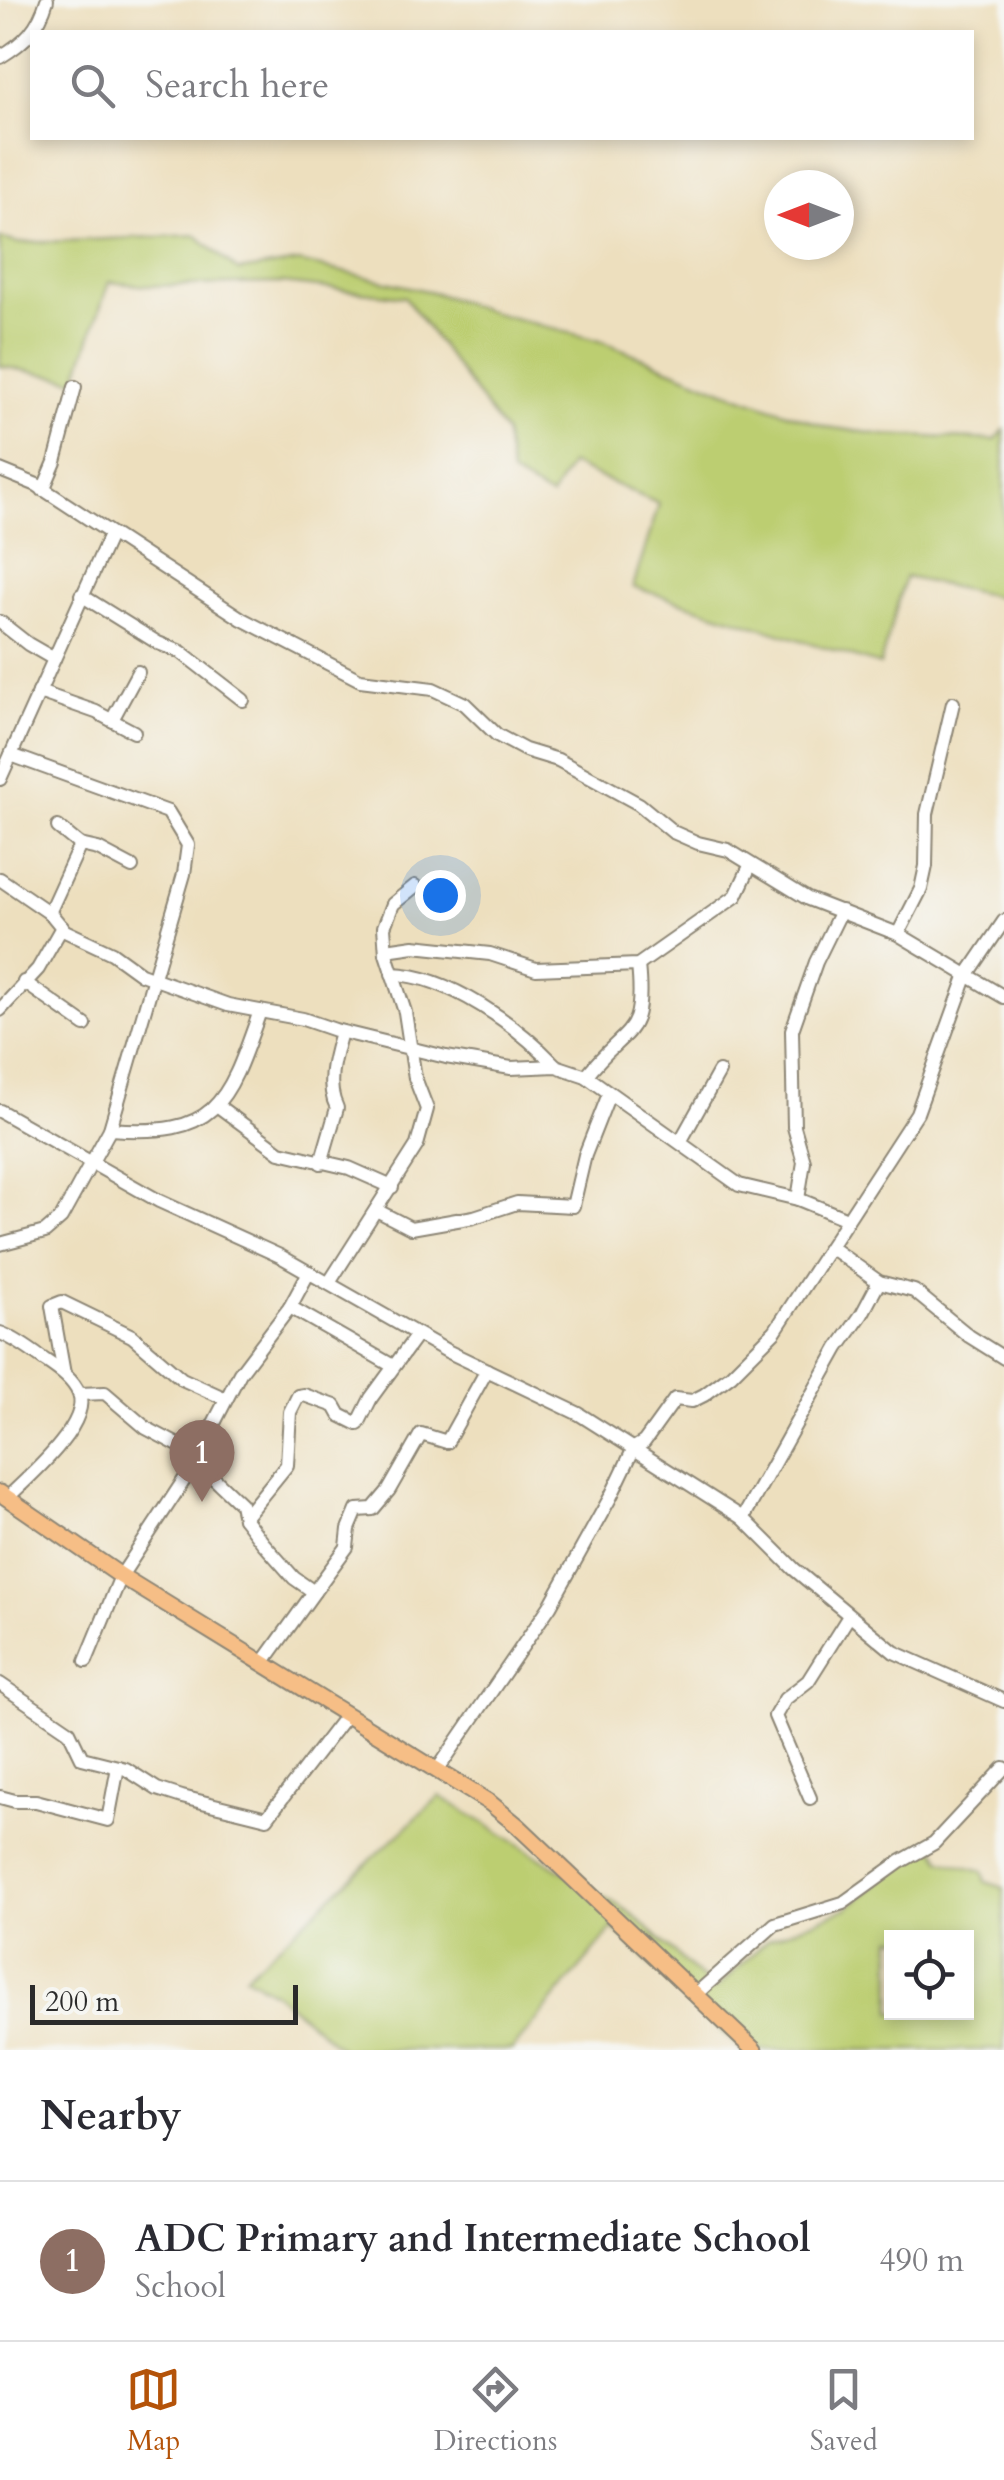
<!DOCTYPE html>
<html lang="en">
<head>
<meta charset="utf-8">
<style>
	:root { --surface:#fff; --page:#f7f7f7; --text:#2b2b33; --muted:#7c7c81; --line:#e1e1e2; --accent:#b45309 }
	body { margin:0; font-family:Cardo,serif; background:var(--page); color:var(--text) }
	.controls { position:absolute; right:30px; bottom:30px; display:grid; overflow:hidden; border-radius:0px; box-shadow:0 5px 15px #0003 }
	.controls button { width:90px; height:90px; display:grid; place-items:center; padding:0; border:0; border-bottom:2px solid var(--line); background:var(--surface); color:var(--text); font:50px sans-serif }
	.compass { position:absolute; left:764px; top:170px; width:90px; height:90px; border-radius:50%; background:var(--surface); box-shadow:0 5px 15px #0003; rotate:270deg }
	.scale { position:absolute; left:30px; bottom:25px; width:268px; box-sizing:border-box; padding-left:10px; border:5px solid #2b2b2b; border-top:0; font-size:28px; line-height:35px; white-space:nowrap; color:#2b2b2b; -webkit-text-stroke:8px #f6f6f2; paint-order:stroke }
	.you { position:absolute; left:440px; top:895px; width:35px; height:35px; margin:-25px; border:8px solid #fff; border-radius:50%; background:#1a73e8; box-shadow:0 0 0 15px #1a73e833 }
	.badge { display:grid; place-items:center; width:65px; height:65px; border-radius:50%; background:var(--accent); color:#fff; font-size:32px; font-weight:700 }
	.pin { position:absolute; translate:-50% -82px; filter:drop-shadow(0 2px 5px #0008) }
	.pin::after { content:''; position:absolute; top:52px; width:35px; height:30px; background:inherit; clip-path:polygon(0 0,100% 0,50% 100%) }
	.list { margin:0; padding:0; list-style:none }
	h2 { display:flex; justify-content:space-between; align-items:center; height:130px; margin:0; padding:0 40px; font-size:42px }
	h2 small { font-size:32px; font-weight:400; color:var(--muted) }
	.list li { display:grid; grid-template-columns:65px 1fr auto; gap:30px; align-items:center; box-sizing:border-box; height:160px; padding:0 40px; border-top:2px solid var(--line) }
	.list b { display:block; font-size:38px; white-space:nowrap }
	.list p { margin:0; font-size:32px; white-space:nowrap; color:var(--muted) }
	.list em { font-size:32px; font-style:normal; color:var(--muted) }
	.icon { flex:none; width:55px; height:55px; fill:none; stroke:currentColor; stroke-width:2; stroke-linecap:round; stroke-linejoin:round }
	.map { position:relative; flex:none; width:1004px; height:2050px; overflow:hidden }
	.search { position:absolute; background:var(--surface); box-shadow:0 5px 15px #0003; left:30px; right:30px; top:30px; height:110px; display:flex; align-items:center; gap:25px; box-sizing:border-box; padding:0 35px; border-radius:0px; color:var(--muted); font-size:38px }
	.sheet { height:290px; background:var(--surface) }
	nav { display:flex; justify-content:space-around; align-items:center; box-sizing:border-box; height:140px; border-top:2px solid var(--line); background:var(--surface); font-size:28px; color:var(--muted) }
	nav a { display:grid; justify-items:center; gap:5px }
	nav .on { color:var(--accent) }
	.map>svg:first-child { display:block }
	.green { fill:#bcce71; stroke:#747c4e; stroke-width:2.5; fill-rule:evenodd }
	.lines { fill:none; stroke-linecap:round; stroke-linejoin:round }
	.minor-casing { stroke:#8c8574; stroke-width:16 }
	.major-casing { stroke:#8c8574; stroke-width:19 }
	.minor { stroke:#fff; stroke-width:12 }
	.major { stroke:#f6be86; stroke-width:15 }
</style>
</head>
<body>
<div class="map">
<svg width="1004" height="2050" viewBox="0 0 1004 2050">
	<rect width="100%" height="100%" fill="#f6f6f2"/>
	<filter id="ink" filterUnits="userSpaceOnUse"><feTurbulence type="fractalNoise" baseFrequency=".01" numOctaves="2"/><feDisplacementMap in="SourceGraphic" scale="20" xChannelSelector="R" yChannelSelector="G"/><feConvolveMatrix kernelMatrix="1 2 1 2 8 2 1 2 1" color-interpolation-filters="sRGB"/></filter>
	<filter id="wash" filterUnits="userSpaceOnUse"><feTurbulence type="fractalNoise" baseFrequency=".0048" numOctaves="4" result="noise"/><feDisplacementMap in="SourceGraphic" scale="40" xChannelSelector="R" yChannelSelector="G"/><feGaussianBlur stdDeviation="2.25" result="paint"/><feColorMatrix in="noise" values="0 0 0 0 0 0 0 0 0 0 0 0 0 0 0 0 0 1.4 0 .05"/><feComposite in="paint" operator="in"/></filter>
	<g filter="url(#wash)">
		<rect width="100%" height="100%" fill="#eddfbe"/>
		<g class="green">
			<path d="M196 235 238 271 299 262 432 292 494 313 604 342 725 391 827 427 885 435 995 440 1004 430V598L905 577 880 665 633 587 659 504 570 464 551 497 511 474 504 432 405 297 282 283 148 286 109 282 76 380 0 366V238L18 243Z"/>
			<path d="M440 1796 632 1914 715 1990 768 1939 848 1908 897 1866 933 1846 942 1860 983 1871 986 1882 1004 1888V2050H742L613 1928 512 2050H343L275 1993 245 1976ZM892 1938H966V2012H892Z"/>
		</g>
	</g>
	<g filter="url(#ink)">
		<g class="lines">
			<g class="minor-casing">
				<g id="minor">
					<path d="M0 57C25 42 39 28 47 0"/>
					<path d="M0 470 37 485 242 619 360 680 433 689 465 704 497 735 525 750 558 760 639 804 673 832 698 843 728 850 808 899 898 934 1004 997"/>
					<path d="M43 490 55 462 75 387"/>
					<path d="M81 595 158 643 181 652 243 700"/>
					<path d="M0 622 28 644 54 659"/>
					<path d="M39 692 96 712 134 732"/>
					<path d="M112 720 138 672"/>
					<path d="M0 779 110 535"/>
					<path d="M58 827 80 845"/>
					<path d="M0 879 51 914 65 931 112 953 141 974 228 1005 303 1019 335 1030 446 1057 511 1068 556 1066 586 1076 739 1185 798 1199 847 1219"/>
					<path d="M49 913 80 845 98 849 132 867"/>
					<path d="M898 934 921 889 926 866 927 814 953 703"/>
					<path d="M386 950 414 946 490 954 536 969 638 965 736 896 750 866"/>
					<path d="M392 974C449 975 518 1026 556 1066"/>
					<path d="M24 982 85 1025"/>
					<path d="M0 1010 38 969 62 927"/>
					<path d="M586 1076C625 1025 646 1041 638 965"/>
					<path d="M218 1106 280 1152 349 1168 392 1187"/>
					<path d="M0 1111 159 1201 280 1256 447 1351 579 1414 743 1518 794 1569 894 1652 1004 1701"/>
					<path d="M110 1129C218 1138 228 1102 260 1011"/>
					<path d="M680 1142 719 1072"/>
					<path d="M321 1163 337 1108C325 1084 334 1057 341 1032"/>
					<path d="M798 1199 804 1162 794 1127 792 1030 816 962 841 911"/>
					<path d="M376 1210 411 1228 474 1217 517 1203 573 1206 585 1155 609 1094"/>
					<path d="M0 1244 45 1232 61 1218 110 1129 184 874 188 845 168 812 11 755"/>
					<path d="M830 1247 879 1282 914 1291 969 1336 1004 1358"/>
					<path d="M329 1283 417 1145 427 1109 415 1078 405 1012 386 954 384 927 393 904 415 886"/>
					<path d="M290 1307 393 1366"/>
					<path d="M0 1333C17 1339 31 1351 46 1361 58 1369 74 1380 79 1394 91 1424 28 1478 7 1498"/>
					<path d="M64 1374 52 1306 62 1302 132 1336 182 1379 226 1399"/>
					<path d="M80 1394 105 1393 146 1428 197 1455 204 1469 241 1504 244 1518 263 1543 294 1578 314 1592 263 1663"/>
					<path d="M244 1518 287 1465 290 1412 298 1396 304 1395 335 1406 340 1415 358 1424 371 1398 417 1335"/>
					<path d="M743 1518 838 1348 862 1314 879 1282"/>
					<path d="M314 1592 347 1547 349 1529 357 1510 373 1509 389 1490 421 1434 447 1442 487 1370"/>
					<path d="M86 1661 121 1576 186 1477 240 1373 290 1307 309 1272"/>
					<path d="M0 1684 69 1731 82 1758 126 1769 157 1789 182 1797 267 1818 347 1714"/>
					<path d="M438 1769 550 1606 610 1498 634 1448 644 1442 675 1399 692 1401 704 1395 731 1375 775 1331 917 1113 966 977 1004 921"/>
					<path d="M0 1797 15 1801H36L108 1820 118 1767"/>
					<path d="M810 1798 775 1716 785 1699 808 1681 849 1616"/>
					<path d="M696 1994 775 1924 843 1903 900 1862 934 1843 1004 1768"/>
				</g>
			</g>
			<g class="major-casing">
				<path id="major" d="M0 1493 121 1576 490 1803 518 1826 754 2050"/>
			</g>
			<use href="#minor" class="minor"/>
			<use href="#major" class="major"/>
		</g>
	</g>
</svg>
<div class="controls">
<button><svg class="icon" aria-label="locate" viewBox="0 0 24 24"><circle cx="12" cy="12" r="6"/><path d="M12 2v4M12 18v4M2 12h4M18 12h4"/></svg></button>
</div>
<svg class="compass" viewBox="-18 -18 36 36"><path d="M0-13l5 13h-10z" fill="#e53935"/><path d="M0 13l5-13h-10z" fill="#7c7c81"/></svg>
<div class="scale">200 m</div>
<div class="you"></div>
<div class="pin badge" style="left:202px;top:1502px;background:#8d6e63">1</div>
<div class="search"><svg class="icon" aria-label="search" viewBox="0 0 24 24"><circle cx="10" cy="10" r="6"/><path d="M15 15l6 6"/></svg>Search here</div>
</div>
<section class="sheet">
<h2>Nearby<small></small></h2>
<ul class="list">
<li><span class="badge" style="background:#8d6e63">1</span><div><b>ADC Primary and Intermediate School</b><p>School</p></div><em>490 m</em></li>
</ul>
</section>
<nav>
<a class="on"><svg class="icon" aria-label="map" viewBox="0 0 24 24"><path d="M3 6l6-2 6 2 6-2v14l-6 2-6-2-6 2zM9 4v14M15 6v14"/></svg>Map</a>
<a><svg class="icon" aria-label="directions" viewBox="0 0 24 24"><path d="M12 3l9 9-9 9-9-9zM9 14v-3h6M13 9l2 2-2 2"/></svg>Directions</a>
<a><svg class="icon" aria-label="saved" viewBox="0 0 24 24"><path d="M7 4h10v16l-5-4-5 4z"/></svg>Saved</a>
</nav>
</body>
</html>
